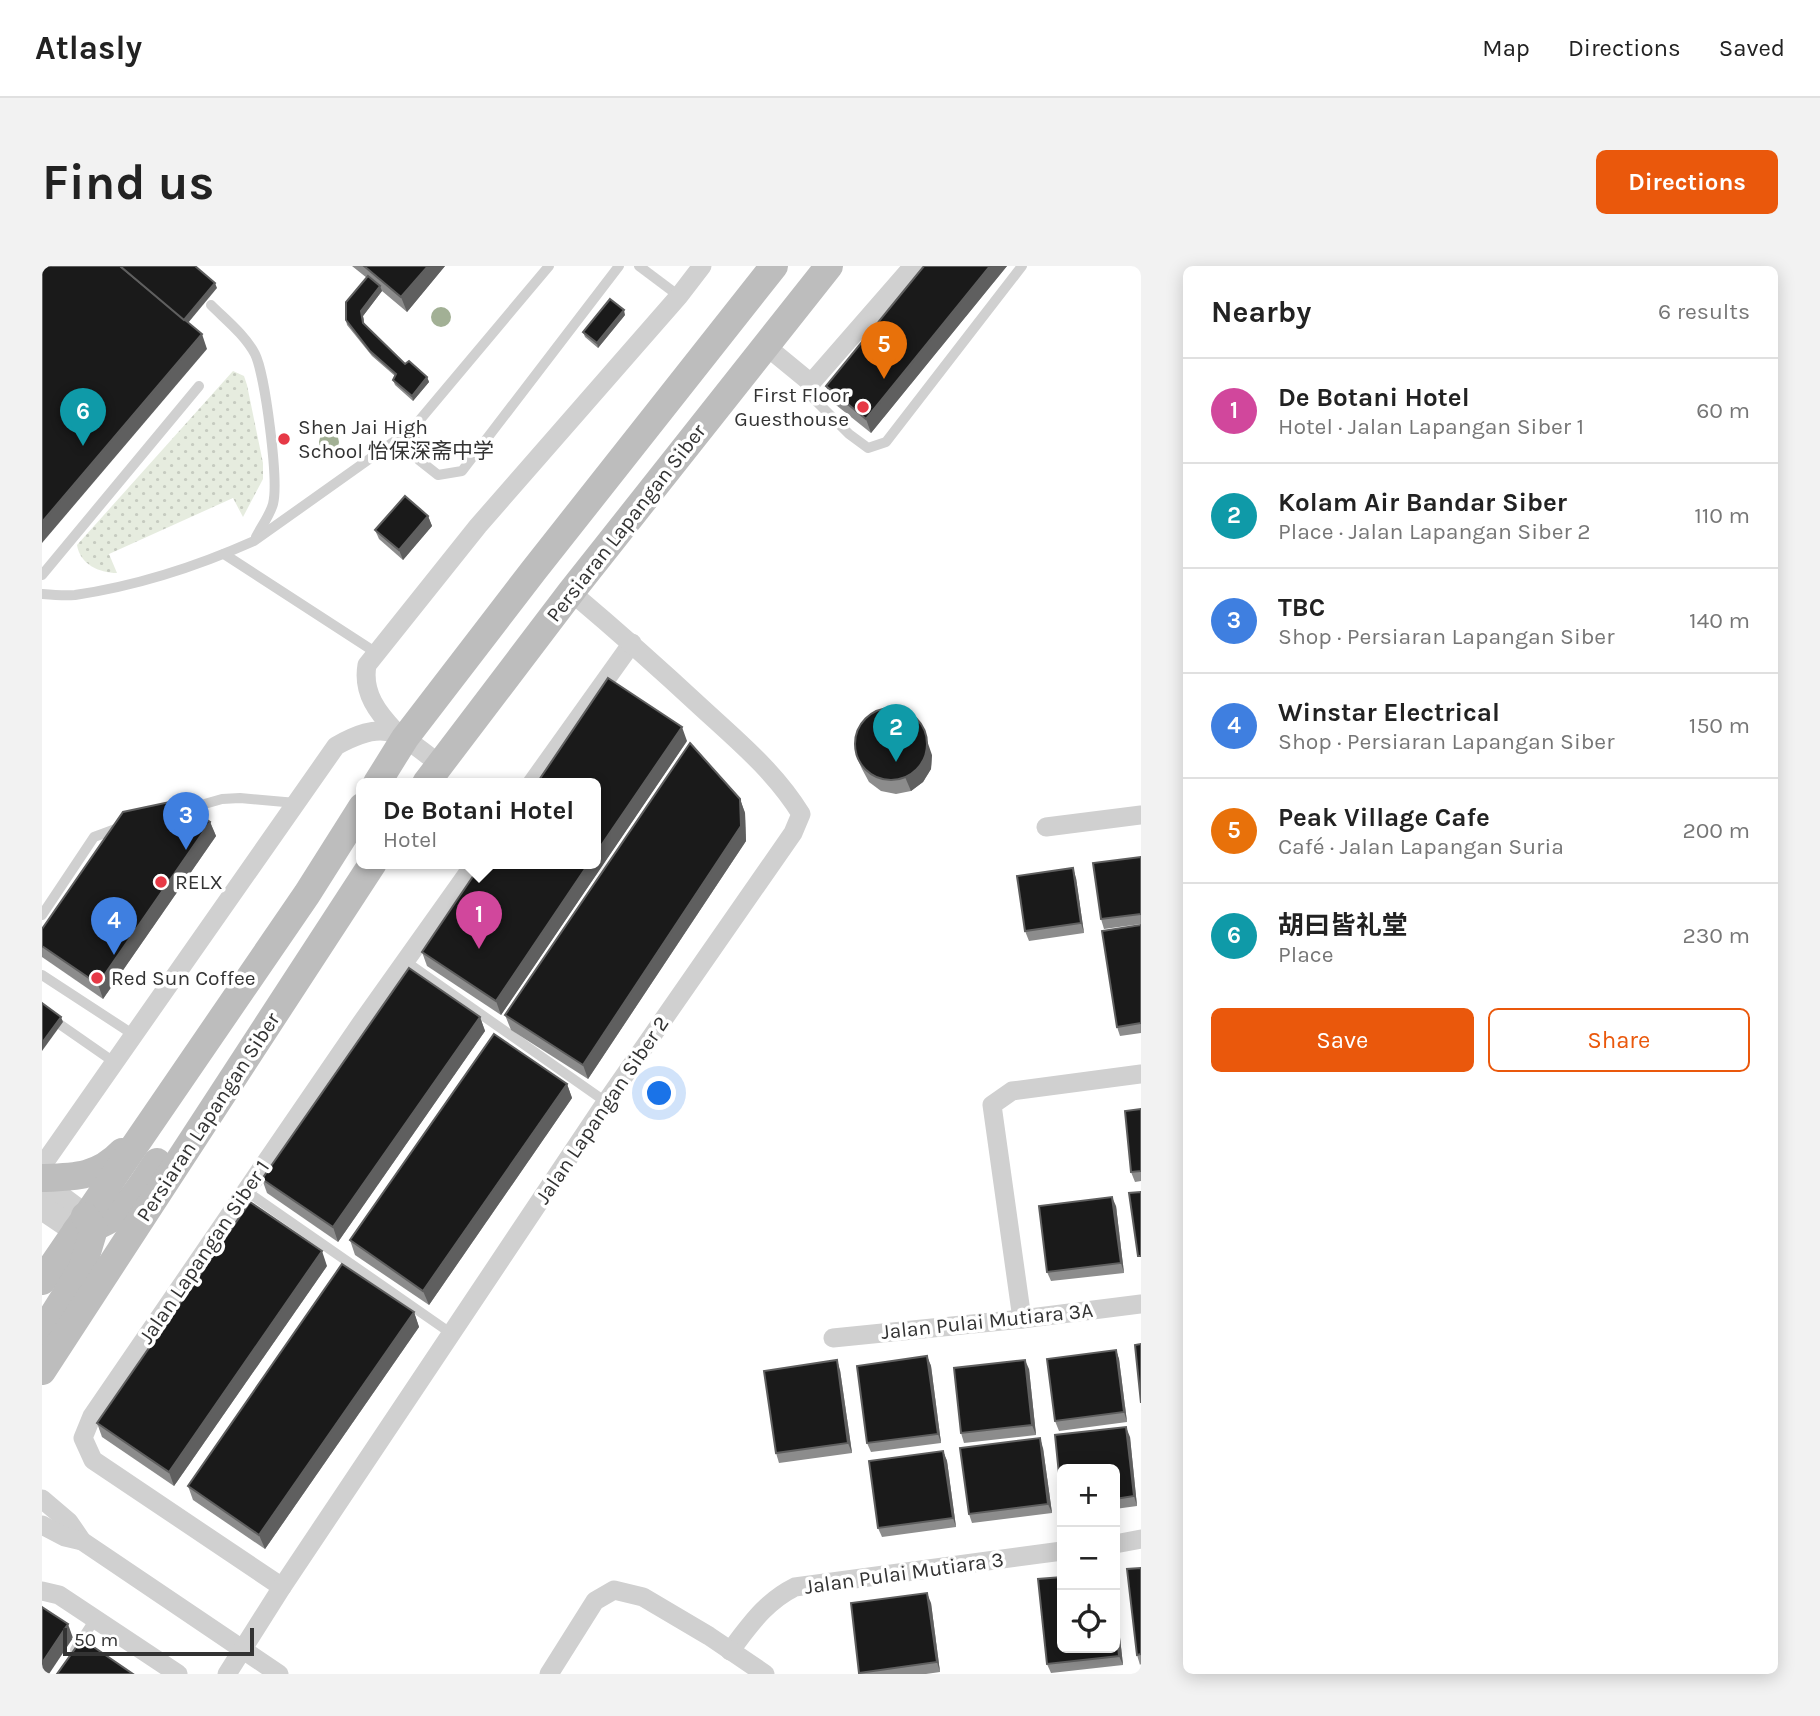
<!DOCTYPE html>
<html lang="en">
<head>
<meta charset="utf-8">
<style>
	:root { --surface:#fff; --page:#f2f2f2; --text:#222; --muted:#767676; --line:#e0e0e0; --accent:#ea580c }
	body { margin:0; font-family:Karla,"Noto Sans SC",sans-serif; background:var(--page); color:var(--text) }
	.controls { position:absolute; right:21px; bottom:21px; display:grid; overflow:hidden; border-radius:10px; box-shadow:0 4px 18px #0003 }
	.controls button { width:63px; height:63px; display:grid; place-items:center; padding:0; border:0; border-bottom:2px solid var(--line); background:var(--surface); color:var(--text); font:35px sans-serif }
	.scale { position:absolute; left:21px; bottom:18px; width:191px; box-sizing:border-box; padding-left:7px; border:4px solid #333; border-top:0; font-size:19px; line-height:24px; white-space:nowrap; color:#333; -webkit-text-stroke:5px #fff; paint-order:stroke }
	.you { position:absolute; left:618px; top:828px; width:24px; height:24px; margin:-18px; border:5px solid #fff; border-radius:50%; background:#1a73e8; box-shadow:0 0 0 10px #1a73e833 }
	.badge { display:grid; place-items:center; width:46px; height:46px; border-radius:50%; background:var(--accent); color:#fff; font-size:23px; font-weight:700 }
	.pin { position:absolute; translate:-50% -58px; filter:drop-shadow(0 2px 4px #0008) }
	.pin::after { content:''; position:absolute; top:37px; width:24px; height:21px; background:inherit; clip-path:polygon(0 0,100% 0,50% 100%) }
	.popup { position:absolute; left:314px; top:512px; width:245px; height:91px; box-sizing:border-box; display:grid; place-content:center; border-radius:10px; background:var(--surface); filter:drop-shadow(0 2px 5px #0005); font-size:23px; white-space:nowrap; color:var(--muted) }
	.popup b { font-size:26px; color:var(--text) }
	.popup::after { content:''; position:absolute; left:50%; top:100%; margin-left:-14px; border:14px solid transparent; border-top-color:var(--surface) }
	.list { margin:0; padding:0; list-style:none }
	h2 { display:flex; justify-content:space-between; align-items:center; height:91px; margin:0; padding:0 28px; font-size:30px }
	h2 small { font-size:23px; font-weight:400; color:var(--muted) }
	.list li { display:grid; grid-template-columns:46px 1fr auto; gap:21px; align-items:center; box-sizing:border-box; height:105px; padding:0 28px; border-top:2px solid var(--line) }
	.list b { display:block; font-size:26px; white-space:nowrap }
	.list p { margin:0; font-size:23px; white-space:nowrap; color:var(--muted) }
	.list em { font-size:23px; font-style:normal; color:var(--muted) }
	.actions { display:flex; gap:14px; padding:21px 28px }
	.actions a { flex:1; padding:16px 0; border:2px solid var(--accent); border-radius:10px; text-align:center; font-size:24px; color:var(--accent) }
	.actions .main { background:var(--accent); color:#fff }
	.icon { flex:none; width:38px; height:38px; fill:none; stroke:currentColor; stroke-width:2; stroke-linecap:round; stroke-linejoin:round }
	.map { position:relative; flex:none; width:1099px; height:1408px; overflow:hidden; border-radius:10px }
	header { display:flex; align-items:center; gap:42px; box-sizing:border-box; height:98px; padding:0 35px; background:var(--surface); border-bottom:2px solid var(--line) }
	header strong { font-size:33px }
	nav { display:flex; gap:38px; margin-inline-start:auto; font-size:24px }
	.intro { display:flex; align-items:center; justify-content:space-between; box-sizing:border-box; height:168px; padding:0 42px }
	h1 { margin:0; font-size:49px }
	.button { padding:18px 32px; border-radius:10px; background:var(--accent); color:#fff; font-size:24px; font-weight:700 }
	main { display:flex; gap:42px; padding:0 42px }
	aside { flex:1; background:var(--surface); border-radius:10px; box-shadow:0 4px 18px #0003 }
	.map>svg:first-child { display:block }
	.green { fill:url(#green-dots) }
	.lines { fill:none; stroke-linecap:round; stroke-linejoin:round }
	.service { stroke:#d0d0d0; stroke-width:10 }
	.minor { stroke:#d0d0d0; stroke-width:19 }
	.tertiary { stroke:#d0d0d0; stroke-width:24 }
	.secondary { stroke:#bdbdbd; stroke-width:28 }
	.tree { fill:#a2b095 }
	.wall { fill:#8c8c8c }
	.shaded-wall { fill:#5f5f5f }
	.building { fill:#1a1a1a; stroke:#5f5f5f; stroke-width:2 }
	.poi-dot { fill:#e63946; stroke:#fff; stroke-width:2.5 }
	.labels { text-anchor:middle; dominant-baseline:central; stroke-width:7; stroke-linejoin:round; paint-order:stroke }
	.poi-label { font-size:21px; fill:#333; stroke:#fff; text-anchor:start }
	.street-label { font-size:21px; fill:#333; stroke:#fff }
</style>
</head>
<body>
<header>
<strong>Atlasly</strong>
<nav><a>Map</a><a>Directions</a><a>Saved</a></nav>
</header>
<div class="intro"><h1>Find us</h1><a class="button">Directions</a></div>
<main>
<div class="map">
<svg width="1099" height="1408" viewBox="0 0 1099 1408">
	<defs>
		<pattern id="green-dots" width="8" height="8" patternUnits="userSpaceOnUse" patternTransform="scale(1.75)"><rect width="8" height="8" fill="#e6ecdf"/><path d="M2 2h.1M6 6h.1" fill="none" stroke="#c6cbc0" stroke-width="1.8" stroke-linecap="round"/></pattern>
	</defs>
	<rect width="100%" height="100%" fill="#fff"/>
	<path class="green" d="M191 105 202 110 205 119 221 197V213L201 251 191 232 67 288 75 307C57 307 38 298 35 279Z"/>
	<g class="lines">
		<g class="service">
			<path d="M507 0 371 162 377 194 396 209 420 205 577 0"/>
			<path d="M597 0 637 30"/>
			<path d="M169 39C184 54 203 69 213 88 223 108 237 215 231 238 228 249 219 261 214 271"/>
			<path d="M769 117V130L807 168 826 182 844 176 980 0"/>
			<path d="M182 288 333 386"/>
			<path d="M0 309 157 120"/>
			<path d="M0 328C11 329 22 330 33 329 94 320 156 300 212 275L371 162"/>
			<path d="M138 545 180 533 198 532 254 537"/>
			<path d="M0 649 52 571 79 561"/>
			<path d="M363 695 564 836"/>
			<path d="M0 709 92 769"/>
			<path d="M0 746 72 796"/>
			<path d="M204 925 410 1068"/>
			<path d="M33 1384 53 1353"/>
		</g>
		<g class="minor">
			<path d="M724 80 769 117 871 0"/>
			<path d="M354 466C336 447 320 427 325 399L436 260 637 30 660 0"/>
			<path d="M490 517 590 377"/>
			<path d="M1004 561 1099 549"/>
			<path d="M0 900 294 480C344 452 355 466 396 497"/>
			<path d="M980 1053 950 839 970 825 1099 808"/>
			<path d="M791 1072 980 1053 1099 1038"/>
			<path d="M0 1233 27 1256 40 1275"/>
			<path d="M0 1259 23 1271 40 1275 237 1408"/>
			<path d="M1073 1278 1099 1273"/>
			<path d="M240 1321 51 1194 41 1172 50 1150 322 753 433 597"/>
			<path d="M0 1325 17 1329 136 1408"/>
			<path d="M688 1385C708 1359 723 1336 753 1321L1020 1285"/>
			<path d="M185 1408 240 1321 564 836 751 567 759 548C733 506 697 476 661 443 618 403 574 364 529 326"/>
			<path d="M507 1408 553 1335 572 1324 601 1331 667 1370 723 1408"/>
		</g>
		<g class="tertiary">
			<path d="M0 918 43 950"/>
			<path d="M0 942 34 965"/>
		</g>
		<g class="secondary">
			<path d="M335 517 363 472 492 304 732 0"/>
			<path d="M384 517 529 326 787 0"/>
			<path d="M0 912C33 911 56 911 80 886"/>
			<path d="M34 965C79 959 91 931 115 896"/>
			<path d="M0 1015 265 628 320 541"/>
			<path d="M0 1067 40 1003 52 963 43 950"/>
			<path d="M0 1105 331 597"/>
		</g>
	</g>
	<g class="tree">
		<circle cx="399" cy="51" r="10"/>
		<circle cx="287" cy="176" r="10"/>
	</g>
	<g class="wall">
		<path d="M310 0H403L365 46 340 25 321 50 322 58 363 98 385 111 387 116 371 135 353 119 351 114 353 110 330 90 305 59 304 54 325 12Z"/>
		<path d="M882 0H965L829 167 789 135 784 120Z"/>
		<path d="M583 49 556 82 543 71 541 66Z"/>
		<path d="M386 250 390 260 361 294 337 273 333 264Z"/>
		<path d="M645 475 459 749 385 700 380 686Z"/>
		<path d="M814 489H890L889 503 881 516 869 525 854 528 839 525 827 516 820 503Z"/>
		<path d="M698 533 703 547 704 575 546 813 469 764 463 749Z"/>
		<path d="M168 556 174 570 61 733 0 691V663Z"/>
		<path d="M1099 591V658L1062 663 1059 653Z"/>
		<path d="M1034 612 1042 667 987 675 983 665Z"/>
		<path d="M1099 659V767L1078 770 1075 761Z"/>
		<path d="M438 751 443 765 296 976 225 927 220 913Z"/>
		<path d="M525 818 530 832 387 1039 313 989 308 974Z"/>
		<path d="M1099 843V915L1093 916 1089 906Z"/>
		<path d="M1074 940 1082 1007 1009 1015 1005 1006Z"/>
		<path d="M285 1000 132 1220 60 1171 55 1157Z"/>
		<path d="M372 1046 377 1061 223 1283 151 1234 146 1220Z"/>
		<path d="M1074 1084 1077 1093 1085 1156 1017 1165 1013 1155Z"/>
		<path d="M885 1090 889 1100 899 1177 829 1186 825 1177Z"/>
		<path d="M987 1103 994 1169 922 1177 919 1167Z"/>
		<path d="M798 1104 810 1187 737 1197 734 1187Z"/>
		<path d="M1088 1171 1095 1240 1073 1243V1203Z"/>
		<path d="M1001 1182 1010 1247 930 1257 927 1248Z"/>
		<path d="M901 1185 905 1195 914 1261 840 1271 836 1262Z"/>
		<path d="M1099 1302V1398L1098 1399 1095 1389Z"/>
		<path d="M1073 1326 1081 1399 1009 1407 1005 1398Z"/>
		<path d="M809 1337H889L898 1406 884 1408H818Z"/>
	</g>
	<g class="shaded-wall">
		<path d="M386 0H403L365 46 359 31Z"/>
		<path d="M948 0H965L829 167 824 153Z"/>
		<path d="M173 17 175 22 141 63 139 58Z"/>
		<path d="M338 20 340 25 321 50 323 62 319 45Z"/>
		<path d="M582 44 583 49 556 82 555 77Z"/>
		<path d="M160 68 165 83 0 277V256Z"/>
		<path d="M385 111 387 116 371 135 370 130Z"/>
		<path d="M386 250 390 260 361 294 357 284Z"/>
		<path d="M880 460 890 489 889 503 881 516 869 525 863 511Z"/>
		<path d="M640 461 645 475 459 749 454 735 547 597H554V587Z"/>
		<path d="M698 533 703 547 704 575 546 813 541 799Z"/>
		<path d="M168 556 174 570 61 733 56 718Z"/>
		<path d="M1031 602 1034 612 1042 667 1039 657Z"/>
		<path d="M19 751 21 756 0 785V777Z"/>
		<path d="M438 751 443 765 296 976 291 961Z"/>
		<path d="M525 818 530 832 387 1039 381 1025Z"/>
		<path d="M1070 931 1074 940 1082 1007 1079 997Z"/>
		<path d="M280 985 285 1000 132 1220 127 1206Z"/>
		<path d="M372 1046 377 1061 223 1283 217 1269Z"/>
		<path d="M1074 1084 1077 1093 1085 1156 1082 1146Z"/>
		<path d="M885 1090 889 1100 899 1177 896 1168Z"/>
		<path d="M795 1094 798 1104 810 1187 806 1177Z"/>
		<path d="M983 1094 987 1103 994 1169 990 1159Z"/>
		<path d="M1084 1161 1088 1171 1095 1240 1092 1230Z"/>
		<path d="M998 1172 1001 1182 1010 1247 1006 1238Z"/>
		<path d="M901 1185 905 1195 914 1261 911 1252Z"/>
		<path d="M1073 1326 1081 1399 1077 1390 1073 1349Z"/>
		<path d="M885 1327 889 1337 898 1406 895 1396Z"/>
		<path d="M26 1358 31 1372 7 1408H0V1397Z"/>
	</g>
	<g class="building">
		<path d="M0 0H78L160 68 0 256Z"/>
		<path d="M78 0H153L173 17 142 54Z"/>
		<path d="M322 0H386L359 31Z"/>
		<path d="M882 0H948L824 153 784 120Z"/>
		<path d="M326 10 338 20 319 45 321 57 363 98 367 95 385 111 370 130 351 114 354 108 328 85 304 54V36Z"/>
		<path d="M568 33 582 44 555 77 541 66Z"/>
		<path d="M363 230 386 250 357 284 333 264Z"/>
		<path d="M566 412 640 461 554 587V517H495Z"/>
		<circle cx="849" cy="478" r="36"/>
		<path d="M648 477 698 533 699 560 541 799 463 749Z"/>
		<path d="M137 534 168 556 56 718 0 680V663L81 546Z"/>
		<path d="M1099 591V648L1059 653 1051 597Z"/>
		<path d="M440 597H547L454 735 380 686Z"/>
		<path d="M1031 602 1039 657 983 665 975 610Z"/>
		<path d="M1099 659V757L1075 761 1060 665Z"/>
		<path d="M367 702 438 751 291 961 220 913Z"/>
		<path d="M0 737 19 751 0 777Z"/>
		<path d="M452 768 525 818 381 1025 308 974Z"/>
		<path d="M1099 843V905L1089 906 1083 845Z"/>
		<path d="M1099 926V990H1096L1087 927Z"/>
		<path d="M1070 931 1079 997 1005 1006 997 940Z"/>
		<path d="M208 936 280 985 127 1206 55 1157Z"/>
		<path d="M300 998 372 1046 217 1269 146 1220Z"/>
		<path d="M1099 1078V1137L1093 1079Z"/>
		<path d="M1074 1084 1082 1146 1013 1155 1005 1093Z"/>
		<path d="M885 1090 896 1168 825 1177 815 1100Z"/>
		<path d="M795 1094 806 1177 734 1187 722 1105Z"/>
		<path d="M983 1094 990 1159 919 1167 912 1102Z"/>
		<path d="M1084 1161 1092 1230 1073 1233V1203H1020V1238L1013 1169Z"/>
		<path d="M998 1172 1006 1238 927 1248 918 1182Z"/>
		<path d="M901 1185 911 1252 836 1262 827 1195Z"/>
		<path d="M1099 1302V1388L1095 1389 1085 1303Z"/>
		<path d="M1020 1311V1382H1073V1349L1077 1390 1005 1398 996 1313Z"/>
		<path d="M885 1327 895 1396 817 1407 809 1337Z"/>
		<path d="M0 1341 26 1358 0 1397Z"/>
		<path d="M40 1373 91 1408H15Z"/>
	</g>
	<g class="poi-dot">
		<circle cx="821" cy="141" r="7"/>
		<circle cx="242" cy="173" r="7"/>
		<circle cx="119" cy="616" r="7"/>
		<circle cx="55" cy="712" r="7"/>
	</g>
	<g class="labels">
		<g class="poi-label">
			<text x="807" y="129" text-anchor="end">First Floor<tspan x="807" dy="24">Guesthouse</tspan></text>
			<text x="256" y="161">Shen Jai High<tspan x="256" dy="24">School 怡保深斋中学</tspan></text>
			<text x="133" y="616">RELX</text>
			<text x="69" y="712">Red Sun Coffee</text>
		</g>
		<g class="street-label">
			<text transform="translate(584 257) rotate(-52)">Persiaran Lapangan Siber</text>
			<text transform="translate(560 844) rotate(-56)">Jalan Lapangan Siber 2</text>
			<text transform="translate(166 851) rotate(-57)">Persiaran Lapangan Siber</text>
			<text transform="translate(162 986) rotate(-56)">Jalan Lapangan Siber 1</text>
			<text transform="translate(945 1055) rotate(-6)">Jalan Pulai Mutiara 3A</text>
			<text transform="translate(862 1307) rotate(-8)">Jalan Pulai Mutiara 3</text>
		</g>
	</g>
</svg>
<div class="controls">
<button>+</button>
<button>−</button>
<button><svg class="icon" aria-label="locate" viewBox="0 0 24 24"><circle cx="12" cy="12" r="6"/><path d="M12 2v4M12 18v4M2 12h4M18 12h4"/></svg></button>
</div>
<div class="scale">50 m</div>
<div class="you"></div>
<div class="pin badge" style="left:437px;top:683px;background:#d1479c">1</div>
<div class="popup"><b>De Botani Hotel</b>Hotel</div>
<div class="pin badge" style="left:854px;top:496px;background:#0f9aa8">2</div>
<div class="pin badge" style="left:144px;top:584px;background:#3f7fe0">3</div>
<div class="pin badge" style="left:72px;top:689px;background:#3f7fe0">4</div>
<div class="pin badge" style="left:842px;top:113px;background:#e8710a">5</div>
<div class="pin badge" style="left:41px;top:180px;background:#0f9aa8">6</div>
</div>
<aside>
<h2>Nearby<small>6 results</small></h2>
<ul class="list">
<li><span class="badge" style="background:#d1479c">1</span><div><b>De Botani Hotel</b><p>Hotel · Jalan Lapangan Siber 1</p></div><em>60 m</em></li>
<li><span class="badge" style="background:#0f9aa8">2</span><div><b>Kolam Air Bandar Siber</b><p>Place · Jalan Lapangan Siber 2</p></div><em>110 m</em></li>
<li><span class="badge" style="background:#3f7fe0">3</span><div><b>TBC</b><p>Shop · Persiaran Lapangan Siber</p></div><em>140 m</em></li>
<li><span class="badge" style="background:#3f7fe0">4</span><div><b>Winstar Electrical</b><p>Shop · Persiaran Lapangan Siber</p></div><em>150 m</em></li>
<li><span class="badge" style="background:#e8710a">5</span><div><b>Peak Village Cafe</b><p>Café · Jalan Lapangan Suria</p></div><em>200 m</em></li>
<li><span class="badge" style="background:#0f9aa8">6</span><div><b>胡曰皆礼堂</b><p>Place</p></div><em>230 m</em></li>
</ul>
<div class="actions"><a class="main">Save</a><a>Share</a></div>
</aside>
</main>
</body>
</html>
